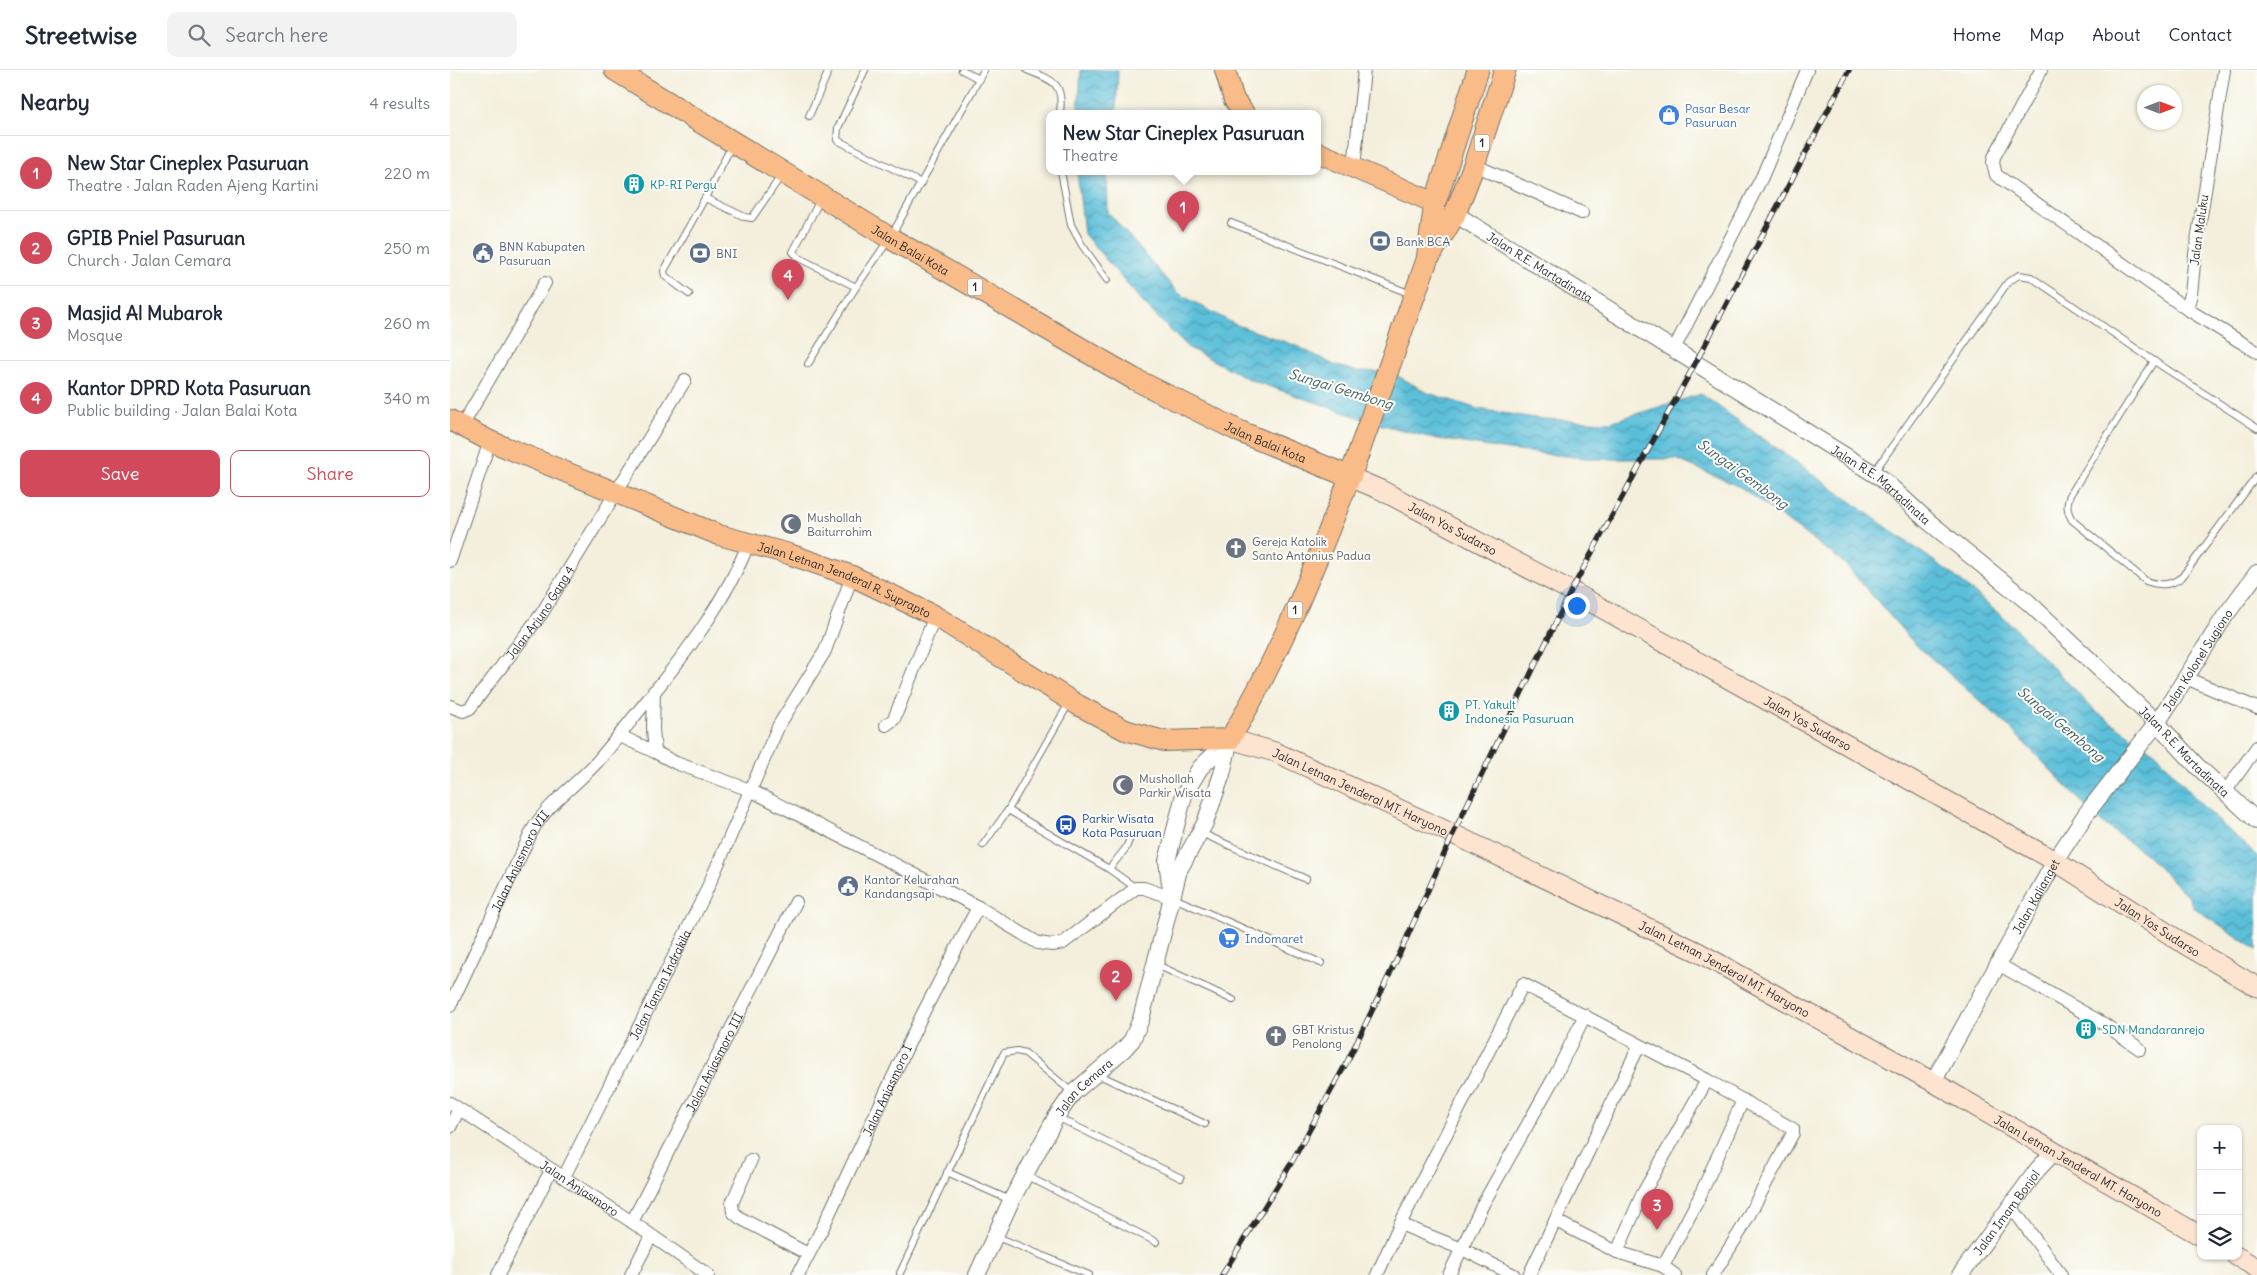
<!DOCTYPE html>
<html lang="en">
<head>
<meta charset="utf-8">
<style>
	:root { --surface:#fff; --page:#f2f2f3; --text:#1f2937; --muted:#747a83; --line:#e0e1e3; --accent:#d1495b }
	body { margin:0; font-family:Delius,sans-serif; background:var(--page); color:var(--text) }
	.controls { position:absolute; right:15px; bottom:15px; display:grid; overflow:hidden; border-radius:10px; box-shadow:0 1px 4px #0004 }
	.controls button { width:45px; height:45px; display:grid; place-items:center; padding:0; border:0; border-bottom:1px solid var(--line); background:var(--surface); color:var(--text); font:25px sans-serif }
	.compass { position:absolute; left:1687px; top:15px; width:45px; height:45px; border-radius:50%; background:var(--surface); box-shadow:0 1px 4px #0004; rotate:90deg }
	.you { position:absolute; left:1126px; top:535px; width:18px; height:18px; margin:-12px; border:4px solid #fff; border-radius:50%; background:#1a73e8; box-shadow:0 0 0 8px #1a73e833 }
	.badge { display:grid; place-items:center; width:32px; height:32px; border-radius:50%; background:var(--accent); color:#fff; font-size:16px; font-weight:700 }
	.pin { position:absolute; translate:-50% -41px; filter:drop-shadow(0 1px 2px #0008) }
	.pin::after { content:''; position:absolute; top:26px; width:18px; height:15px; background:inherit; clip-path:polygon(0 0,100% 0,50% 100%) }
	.popup { position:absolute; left:596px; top:40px; width:275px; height:65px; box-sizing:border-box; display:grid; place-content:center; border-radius:10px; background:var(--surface); filter:drop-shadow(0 1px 4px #0005); font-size:16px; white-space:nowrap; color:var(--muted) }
	.popup b { font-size:19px; color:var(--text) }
	.popup::after { content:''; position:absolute; left:50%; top:100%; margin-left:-10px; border:10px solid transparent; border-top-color:var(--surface) }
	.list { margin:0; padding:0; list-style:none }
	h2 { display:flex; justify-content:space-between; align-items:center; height:65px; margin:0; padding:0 20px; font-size:21px }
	h2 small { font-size:16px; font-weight:400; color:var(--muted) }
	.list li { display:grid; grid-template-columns:32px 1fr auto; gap:15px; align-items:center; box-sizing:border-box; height:75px; padding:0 20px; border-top:1px solid var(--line) }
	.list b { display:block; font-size:19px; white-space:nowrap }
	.list p { margin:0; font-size:16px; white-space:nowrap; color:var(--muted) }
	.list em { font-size:16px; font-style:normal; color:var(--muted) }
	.actions { display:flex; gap:10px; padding:15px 20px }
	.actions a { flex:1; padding:11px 0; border:1px solid var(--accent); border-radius:10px; text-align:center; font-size:18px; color:var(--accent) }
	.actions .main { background:var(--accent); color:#fff }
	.icon { flex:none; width:28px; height:28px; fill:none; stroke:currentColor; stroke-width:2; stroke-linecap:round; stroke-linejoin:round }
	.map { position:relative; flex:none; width:1807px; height:1205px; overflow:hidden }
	header { display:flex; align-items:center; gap:30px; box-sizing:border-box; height:70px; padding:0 25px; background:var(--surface); border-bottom:1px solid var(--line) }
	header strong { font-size:24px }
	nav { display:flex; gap:28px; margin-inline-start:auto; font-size:18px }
	.search { width:350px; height:45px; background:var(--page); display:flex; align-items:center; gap:12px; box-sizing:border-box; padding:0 18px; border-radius:10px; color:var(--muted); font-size:19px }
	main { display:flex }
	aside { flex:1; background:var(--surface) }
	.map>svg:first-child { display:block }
	.water { fill:url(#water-waves); stroke:#447582 }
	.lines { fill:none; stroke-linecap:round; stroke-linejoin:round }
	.service-casing { stroke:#717069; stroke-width:8 }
	.minor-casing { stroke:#717069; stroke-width:14 }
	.tertiary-casing { stroke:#717069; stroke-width:18 }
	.secondary-casing { stroke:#717069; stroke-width:21 }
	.primary-casing { stroke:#717069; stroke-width:22 }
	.trunk-casing { stroke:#717069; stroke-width:23 }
	.service { stroke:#fff; stroke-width:6 }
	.minor { stroke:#fff; stroke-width:12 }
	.tertiary { stroke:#fff; stroke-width:16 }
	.secondary { stroke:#fde4d0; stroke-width:19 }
	.primary { stroke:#f9bc89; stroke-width:20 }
	.trunk { stroke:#f9bc89; stroke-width:21 }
	.rail-casing { stroke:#2b2b2b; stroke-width:5.5 }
	.rail { stroke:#fdfcf7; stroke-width:4; stroke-dasharray:11; stroke-linecap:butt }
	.labels { text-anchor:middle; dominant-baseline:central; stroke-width:4; stroke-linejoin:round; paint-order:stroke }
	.shield { fill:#fdfcf7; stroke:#6a6a68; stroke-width:1 }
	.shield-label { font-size:11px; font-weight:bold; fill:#2b2b2b }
	.shop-label { font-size:12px; fill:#366cbe; stroke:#fdfcf7; text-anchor:start }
	.culture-label { font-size:12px; fill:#0d838f; stroke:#fdfcf7; text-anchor:start }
	.street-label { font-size:12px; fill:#2b2b2b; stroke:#fdfcf7 }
	.service-label { font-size:12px; fill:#4e5e75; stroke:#fdfcf7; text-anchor:start }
	.worship-label { font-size:12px; fill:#5b616d; stroke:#fdfcf7; text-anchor:start }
	.transit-label { font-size:12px; fill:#164399; stroke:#fdfcf7; text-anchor:start }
	.water-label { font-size:14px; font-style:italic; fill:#3c5f68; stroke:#fdfcf7 }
</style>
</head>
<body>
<header>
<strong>Streetwise</strong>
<div class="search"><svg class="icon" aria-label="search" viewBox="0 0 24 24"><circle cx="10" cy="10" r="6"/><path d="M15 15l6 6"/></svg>Search here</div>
<nav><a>Home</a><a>Map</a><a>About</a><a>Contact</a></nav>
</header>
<main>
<aside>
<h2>Nearby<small>4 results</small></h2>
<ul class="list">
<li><span class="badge">1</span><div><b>New Star Cineplex Pasuruan</b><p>Theatre · Jalan Raden Ajeng Kartini</p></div><em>220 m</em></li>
<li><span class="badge">2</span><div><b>GPIB Pniel Pasuruan</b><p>Church · Jalan Cemara</p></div><em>250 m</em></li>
<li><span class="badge">3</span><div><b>Masjid Al Mubarok</b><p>Mosque</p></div><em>260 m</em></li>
<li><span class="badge">4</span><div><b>Kantor DPRD Kota Pasuruan</b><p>Public building · Jalan Balai Kota</p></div><em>340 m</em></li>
</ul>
<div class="actions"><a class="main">Save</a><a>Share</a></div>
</aside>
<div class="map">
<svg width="1807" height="1205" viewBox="0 0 1807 1205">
	<defs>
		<pattern id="water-waves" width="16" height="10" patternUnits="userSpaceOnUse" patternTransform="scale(1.25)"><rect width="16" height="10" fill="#5cbfda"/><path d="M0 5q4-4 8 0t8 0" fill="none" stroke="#4c9bb1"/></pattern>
	</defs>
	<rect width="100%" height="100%" fill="#fdfcf7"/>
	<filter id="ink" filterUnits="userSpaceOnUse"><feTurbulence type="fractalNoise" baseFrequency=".02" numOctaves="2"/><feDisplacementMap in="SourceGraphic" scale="10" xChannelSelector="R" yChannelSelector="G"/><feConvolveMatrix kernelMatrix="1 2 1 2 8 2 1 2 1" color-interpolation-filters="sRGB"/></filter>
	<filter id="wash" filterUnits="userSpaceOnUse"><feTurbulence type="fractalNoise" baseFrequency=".0096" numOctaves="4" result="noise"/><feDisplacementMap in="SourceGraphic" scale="20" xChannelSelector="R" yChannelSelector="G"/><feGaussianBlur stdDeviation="1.12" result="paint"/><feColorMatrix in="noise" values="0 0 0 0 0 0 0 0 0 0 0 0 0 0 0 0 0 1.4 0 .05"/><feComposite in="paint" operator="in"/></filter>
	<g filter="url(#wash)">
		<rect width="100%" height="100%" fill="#f4efdc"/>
		<g class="water">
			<path d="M631 0H668L666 43H628Z"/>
			<path d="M627 101H657L658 142 728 223 784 254 847 276 884 295 905 301 941 302 978 323 1028 339 1091 349 1160 352 1251 324 1502 504 1561 554 1646 642 1706 683 1756 740 1807 785V880L1743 837 1738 826 1694 783 1651 752 1555 653 1463 572 1392 491 1290 417 1226 389H1144L1058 380 982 368 922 352 801 310 737 277 695 235 634 164Z"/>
		</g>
	</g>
	<g filter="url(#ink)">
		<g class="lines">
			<g class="service-casing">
				<g id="service">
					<path d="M415 0 388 58 387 70 471 113"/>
					<path d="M512 0 529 9"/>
					<path d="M577 0C602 10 614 12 610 43"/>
					<path d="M359 46 379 0"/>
					<path d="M282 75 255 128 295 147 302 148 331 106"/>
					<path d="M611 101 621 155 632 175 657 210"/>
					<path d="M370 130 343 182 349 188 406 217"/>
					<path d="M781 153 961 224"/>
					<path d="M239 224 215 206 214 201 255 128"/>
					<path d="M1704 291 1620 425C1616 435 1617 441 1622 450L1696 511C1710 516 1720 516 1732 507L1807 406"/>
					<path d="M358 294 406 217 440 168 534 0"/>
					<path d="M1424 402 1558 212 1569 205 1581 207 1704 291 1807 358"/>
					<path d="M558 740 659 799 676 778 680 768"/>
					<path d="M751 763 856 809"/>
					<path d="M533 775 558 740 619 633"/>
					<path d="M659 799 686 818"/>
					<path d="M724 828 871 893"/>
					<path d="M705 894 783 930"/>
					<path d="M647 1004 755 1054"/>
					<path d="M607 1047 731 1108"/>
					<path d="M497 1102 560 1130"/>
					<path d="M577 1106 706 1172"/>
					<path d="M545 1166 639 1205"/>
					<path d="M450 1203 554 983 567 981 575 983 622 1022"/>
				</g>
			</g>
			<g class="minor-casing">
				<g id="minor">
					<path d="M1591 0 1544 87 1543 93 1546 105 1737 239"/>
					<path d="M1774 0 1745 184 1741 224 1737 239 1807 282"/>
					<path d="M1024 95 1132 143"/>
					<path d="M904 97 914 0"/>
					<path d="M1224 279 1312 107 1357 0"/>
					<path d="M12 356 95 213"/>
					<path d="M0 491 40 371"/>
					<path d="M1736 608 1807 638"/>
					<path d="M204 621 203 659 205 682 226 693 300 720 528 837 588 873 602 875 613 873 686 818H694L722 828"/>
					<path id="s1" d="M0 636 13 641 20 638 92 543 235 310"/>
					<path d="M436 655 444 649 485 546"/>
					<path d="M170 666 205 682"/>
					<path d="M1775 722 1807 677"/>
					<path d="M1548 894 1654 954 1690 979"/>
					<path id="s2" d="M0 936 82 761C98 733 125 716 147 692 167 669 185 645 205 621 243 574 275 530 299 473"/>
					<path id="s3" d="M0 1033 182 1152 258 1205"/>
					<path d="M0 1057 9 1039"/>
					<path d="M301 1090 282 1133 283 1142 290 1148 358 1184"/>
					<path id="s4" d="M114 1107 254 826 329 655 375 581 402 506"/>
					<path d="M1560 1135 1611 1205"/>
					<path d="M1106 1151 1167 1182"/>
					<path id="s5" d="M182 1152 346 832"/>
					<path d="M950 1154 1012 1179 1064 1205"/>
					<path d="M1213 1196 1248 1130 1293 1030"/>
					<path d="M48 1205 101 1100"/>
					<path d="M181 1205 201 1166"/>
					<path id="s6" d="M348 1205 373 1157 471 947 528 837"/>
					<path d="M927 1205 950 1154 1073 914 1257 1010 1343 1059V1063L1291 1160 1263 1205"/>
					<path d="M999 1205 1033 1134 1106 1004 1135 945"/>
					<path d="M1079 1205 1189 976"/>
					<path d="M1225 1205 1213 1196 1167 1182 1192 1125 1257 1010"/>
				</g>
			</g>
			<g class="tertiary-casing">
				<g id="tertiary">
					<path id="s7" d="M1005 144 1431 408 1479 452 1578 532 1707 653 1747 696 1807 751"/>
					<path d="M721 820 717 791 734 725 750 698 780 669"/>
					<path id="s8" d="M1483 1012 1605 791 1636 744 1707 653 1775 546 1807 503"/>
					<path id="s9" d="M527 1205 561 1131 606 1047 623 1023 674 979 682 970 691 949 729 800 755 753 772 704 780 669"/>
					<path id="s10" d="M1510 1205 1588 1099 1603 1083"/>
				</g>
			</g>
			<g class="secondary-casing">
				<g id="secondary">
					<path id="s11" d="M900 407 931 420 1121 521 1605 791 1736 875 1807 917"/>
					<path id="s12" d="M780 669 825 682 1003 764 1246 881 1483 1012 1751 1166"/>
					<path d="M1786 1186 1807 1198"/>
				</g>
			</g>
			<g class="primary-casing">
				<g id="primary">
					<path d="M775 0 784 30 794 43"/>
					<path d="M867 82 985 133"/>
					<path id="s13" d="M0 350 40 371 269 465 339 484 402 506 485 546 628 635 675 660 714 671 780 669C829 587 865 496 900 407"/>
				</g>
			</g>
			<g class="trunk-casing">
				<g id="trunk">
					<path id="s14" d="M165 0 440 168 684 309 791 362 900 407 977 190 985 133 1028 0"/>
					<path d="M981 184 1005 144 1024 95 1055 0"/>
				</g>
			</g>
			<use href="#service" class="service"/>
			<use href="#minor" class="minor"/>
			<use href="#tertiary" class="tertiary"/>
			<use href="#secondary" class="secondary"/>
			<use href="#primary" class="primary"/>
			<use href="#trunk" class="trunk"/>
			<g class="rail-casing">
				<path id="rail" d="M772 1205 839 1097 898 990 950 883 1003 764 1121 521 1246 292 1399 0"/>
			</g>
			<use href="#rail" class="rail"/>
		</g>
	</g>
	<defs>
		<g id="shop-disc" transform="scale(1.125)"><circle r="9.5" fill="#3f7fe0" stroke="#fdfcf7"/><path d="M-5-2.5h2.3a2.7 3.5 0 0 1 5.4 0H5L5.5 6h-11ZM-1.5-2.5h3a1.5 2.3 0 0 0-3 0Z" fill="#fff"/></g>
		<g id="building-disc" transform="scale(1.125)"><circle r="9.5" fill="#0f9aa8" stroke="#fdfcf7"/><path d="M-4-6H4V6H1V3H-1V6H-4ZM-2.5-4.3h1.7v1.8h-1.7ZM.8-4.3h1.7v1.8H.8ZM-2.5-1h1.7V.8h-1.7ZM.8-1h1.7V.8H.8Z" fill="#fff"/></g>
		<g id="bank-disc" transform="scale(1.125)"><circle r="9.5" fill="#5c6f8a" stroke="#fdfcf7"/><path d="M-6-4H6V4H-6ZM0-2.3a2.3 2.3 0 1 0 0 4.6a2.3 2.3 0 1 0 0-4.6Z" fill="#fff"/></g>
		<g id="civic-disc" transform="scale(1.125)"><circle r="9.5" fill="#5c6f8a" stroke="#fdfcf7"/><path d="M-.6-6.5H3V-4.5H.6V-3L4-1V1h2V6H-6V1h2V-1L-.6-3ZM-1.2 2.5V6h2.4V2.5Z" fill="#fff"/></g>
		<g id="mosque-disc" transform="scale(1.125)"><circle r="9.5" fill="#6b7280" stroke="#fdfcf7"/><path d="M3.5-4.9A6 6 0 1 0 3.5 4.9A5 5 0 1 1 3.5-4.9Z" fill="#fff"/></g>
		<g id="church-disc" transform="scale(1.125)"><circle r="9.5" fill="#6b7280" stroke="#fdfcf7"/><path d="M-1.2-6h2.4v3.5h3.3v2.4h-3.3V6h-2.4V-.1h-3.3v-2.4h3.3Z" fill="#fff"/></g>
		<g id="bus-disc" transform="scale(1.125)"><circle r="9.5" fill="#1a4fb4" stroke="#fdfcf7"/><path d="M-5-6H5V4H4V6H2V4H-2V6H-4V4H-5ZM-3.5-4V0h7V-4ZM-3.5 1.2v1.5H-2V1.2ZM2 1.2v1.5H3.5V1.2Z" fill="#fff"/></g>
		<g id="supermarket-disc" transform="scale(1.125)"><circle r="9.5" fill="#3f7fe0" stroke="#fdfcf7"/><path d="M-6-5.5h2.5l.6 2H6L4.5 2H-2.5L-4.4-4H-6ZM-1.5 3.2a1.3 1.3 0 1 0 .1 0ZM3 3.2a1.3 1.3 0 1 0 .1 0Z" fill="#fff"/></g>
	</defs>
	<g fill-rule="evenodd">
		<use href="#shop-disc" x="1219" y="45"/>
		<use href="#building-disc" x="184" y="114"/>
		<use href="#bank-disc" x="930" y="171"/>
		<use href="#civic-disc" x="33" y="183"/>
		<use href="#bank-disc" x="250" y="183"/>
		<use href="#mosque-disc" x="341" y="454"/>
		<use href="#church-disc" x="786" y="478"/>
		<use href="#building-disc" x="999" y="641"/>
		<use href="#mosque-disc" x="673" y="715"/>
		<use href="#bus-disc" x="616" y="755"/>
		<use href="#civic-disc" x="398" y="816"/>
		<use href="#supermarket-disc" x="779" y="868"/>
		<use href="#building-disc" x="1636" y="959"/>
		<use href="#church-disc" x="826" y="966"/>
	</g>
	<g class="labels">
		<g class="shield">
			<rect x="1024.5" y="64.5" width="15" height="17" rx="4"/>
			<rect x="517.5" y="208.5" width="15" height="17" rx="4"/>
			<rect x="837.5" y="531.5" width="15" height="17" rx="4"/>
		</g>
		<g class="shield-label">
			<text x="1032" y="73">1</text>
			<text x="525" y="217">1</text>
			<text x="845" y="540">1</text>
		</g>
		<g class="shop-label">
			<text x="1235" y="38">Pasar Besar<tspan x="1235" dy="14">Pasuruan</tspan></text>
			<text x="795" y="868">Indomaret</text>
		</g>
		<g class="culture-label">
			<text x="200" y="114">KP-RI Pergu</text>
			<text x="1015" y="634">PT. Yakult<tspan x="1015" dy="14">Indonesia Pasuruan</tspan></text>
			<text x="1652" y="959">SDN Mandaranrejo</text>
		</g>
		<g class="street-label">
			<text transform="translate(1749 160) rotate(-82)">Jalan Maluku</text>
			<text stroke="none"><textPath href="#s14" startOffset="346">Jalan Balai Kota</textPath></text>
			<text stroke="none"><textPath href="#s7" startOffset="100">Jalan R.E. Martadinata</textPath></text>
			<text stroke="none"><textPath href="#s14" startOffset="750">Jalan Balai Kota</textPath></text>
			<text stroke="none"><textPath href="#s7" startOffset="505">Jalan R.E. Martadinata</textPath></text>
			<text stroke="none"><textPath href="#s11" startOffset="115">Jalan Yos Sudarso</textPath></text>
			<text stroke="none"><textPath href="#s13" startOffset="426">Jalan Letnan Jenderal R. Suprapto</textPath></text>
			<text stroke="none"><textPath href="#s1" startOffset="140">Jalan Arjuno Gang 4</textPath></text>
			<text stroke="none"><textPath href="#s8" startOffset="499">Jalan Kolonel Sugiono</textPath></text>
			<text stroke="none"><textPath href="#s11" startOffset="520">Jalan Yos Sudarso</textPath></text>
			<text stroke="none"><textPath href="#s7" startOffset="910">Jalan R.E. Martadinata</textPath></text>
			<text stroke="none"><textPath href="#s12" startOffset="141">Jalan Letnan Jenderal MT. Haryono</textPath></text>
			<text stroke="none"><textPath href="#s2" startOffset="161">Jalan Anjasmoro VII</textPath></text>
			<text stroke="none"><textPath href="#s8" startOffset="212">Jalan Kalianget</textPath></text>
			<text stroke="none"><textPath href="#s11" startOffset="925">Jalan Yos Sudarso</textPath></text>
			<text stroke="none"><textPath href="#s12" startOffset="546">Jalan Letnan Jenderal MT. Haryono</textPath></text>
			<text stroke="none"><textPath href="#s4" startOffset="215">Jalan Taman Indrakila</textPath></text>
			<text stroke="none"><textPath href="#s5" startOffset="180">Jalan Anjasmoro III</textPath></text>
			<text stroke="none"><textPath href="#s9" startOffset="218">Jalan Cemara</textPath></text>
			<text stroke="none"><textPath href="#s6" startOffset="205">Jalan Anjasmoro I</textPath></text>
			<text stroke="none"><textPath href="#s12" startOffset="951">Jalan Letnan Jenderal MT. Haryono</textPath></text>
			<text stroke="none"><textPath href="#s3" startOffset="155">Jalan Anjasmoro</textPath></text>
			<text stroke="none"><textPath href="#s10" startOffset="78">Jalan Imam Bonjol</textPath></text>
		</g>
		<g class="service-label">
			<text x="946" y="171">Bank BCA</text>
			<text x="49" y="176">BNN Kabupaten<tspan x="49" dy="14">Pasuruan</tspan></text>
			<text x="266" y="183">BNI</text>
			<text x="414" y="809">Kantor Kelurahan<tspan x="414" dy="14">Kandangsapi</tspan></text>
		</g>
		<g class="worship-label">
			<text x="357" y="447">Mushollah<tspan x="357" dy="14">Baiturrohim</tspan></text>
			<text x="802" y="471">Gereja Katolik<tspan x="802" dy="14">Santo Antonius Padua</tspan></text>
			<text x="689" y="708">Mushollah<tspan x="689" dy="14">Parkir Wisata</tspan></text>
			<text x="842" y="959">GBT Kristus<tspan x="842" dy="14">Penolong</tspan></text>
		</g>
		<g class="transit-label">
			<text x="632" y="748">Parkir Wisata<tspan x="632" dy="14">Kota Pasuruan</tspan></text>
		</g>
		<g class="water-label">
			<text transform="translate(891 319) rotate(17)">Sungai Gembong</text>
			<text transform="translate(1293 404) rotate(36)">Sungai Gembong</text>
			<text transform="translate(1611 654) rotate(40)">Sungai Gembong</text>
		</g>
	</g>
</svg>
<div class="controls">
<button>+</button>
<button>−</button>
<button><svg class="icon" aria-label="layers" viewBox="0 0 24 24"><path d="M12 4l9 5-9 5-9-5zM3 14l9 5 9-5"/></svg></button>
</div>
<svg class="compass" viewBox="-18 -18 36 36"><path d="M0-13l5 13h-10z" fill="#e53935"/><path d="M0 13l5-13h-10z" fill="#747a83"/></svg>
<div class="you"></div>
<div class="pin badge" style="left:733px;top:162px">1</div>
<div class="popup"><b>New Star Cineplex Pasuruan</b>Theatre</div>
<div class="pin badge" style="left:666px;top:931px">2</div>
<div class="pin badge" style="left:1207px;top:1160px">3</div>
<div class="pin badge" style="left:338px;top:230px">4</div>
</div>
</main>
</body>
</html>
